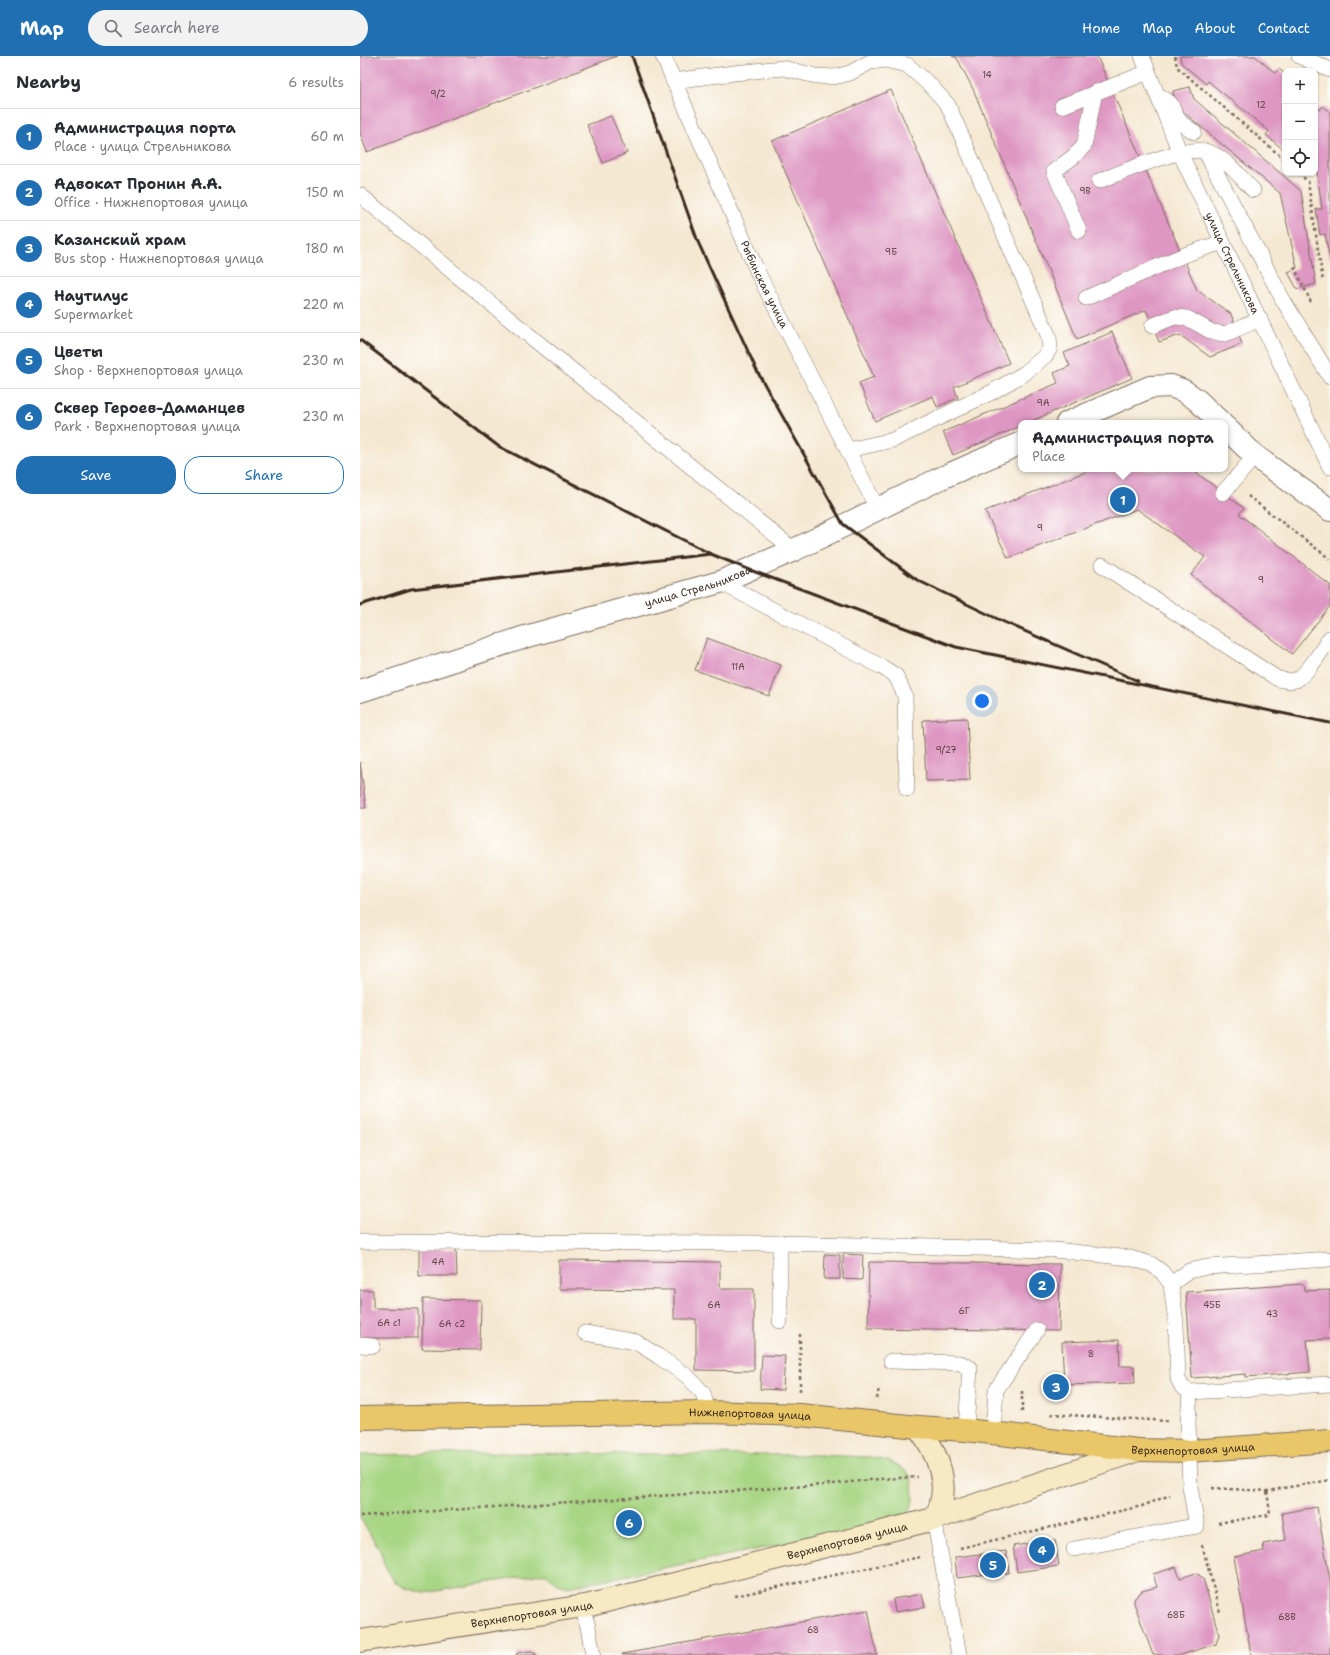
<!DOCTYPE html>
<html lang="en">
<head>
<meta charset="utf-8">
<style>
	:root { --surface:#fff; --page:#f2f2f3; --text:#2b2b33; --muted:#7c7c81; --line:#e1e1e2; --accent:#1f6fb2 }
	body { margin:0; font-family:"Shantell Sans",sans-serif; background:var(--page); color:var(--text) }
	.controls { position:absolute; right:12px; top:12px; display:grid; overflow:hidden; border-radius:8px; box-shadow:0 1px 3px #0004 }
	.controls button { width:36px; height:36px; display:grid; place-items:center; padding:0; border:0; border-bottom:1px solid var(--line); background:var(--surface); color:var(--text); font:20px sans-serif }
	.you { position:absolute; left:622px; top:645px; width:14px; height:14px; margin:-10px; border:3px solid #fff; border-radius:50%; background:#1a73e8; box-shadow:0 0 0 6px #1a73e833 }
	.badge { display:grid; place-items:center; width:26px; height:26px; border-radius:50%; background:var(--accent); color:#fff; font-size:13px; font-weight:700 }
	.pin { position:absolute; translate:-50% -50%; border:2px solid #fff; box-shadow:0 1px 4px #0006 }
	.popup { position:absolute; left:658px; top:364px; width:210px; height:52px; box-sizing:border-box; display:grid; place-content:center; border-radius:8px; background:var(--surface); filter:drop-shadow(0 1px 3px #0005); font-size:13px; white-space:nowrap; color:var(--muted) }
	.popup b { font-size:15px; color:var(--text) }
	.popup::after { content:''; position:absolute; left:50%; top:100%; margin-left:-8px; border:8px solid transparent; border-top-color:var(--surface) }
	.list { margin:0; padding:0; list-style:none }
	h2 { display:flex; justify-content:space-between; align-items:center; height:52px; margin:0; padding:0 16px; font-size:17px }
	h2 small { font-size:13px; font-weight:400; color:var(--muted) }
	.list li { display:grid; grid-template-columns:26px 1fr auto; gap:12px; align-items:center; box-sizing:border-box; height:56px; padding:0 16px; border-top:1px solid var(--line) }
	.list b { display:block; font-size:15px; white-space:nowrap }
	.list p { margin:0; font-size:13px; white-space:nowrap; color:var(--muted) }
	.list em { font-size:13px; font-style:normal; color:var(--muted) }
	.actions { display:flex; gap:8px; padding:12px 16px }
	.actions a { flex:1; padding:9px 0; border:1px solid var(--accent); border-radius:16px; text-align:center; font-size:14px; color:var(--accent) }
	.actions .main { background:var(--accent); color:#fff }
	.icon { flex:none; width:22px; height:22px; fill:none; stroke:currentColor; stroke-width:2; stroke-linecap:round; stroke-linejoin:round }
	.map { position:relative; flex:none; width:970px; height:1599px; overflow:hidden }
	header { display:flex; align-items:center; gap:24px; box-sizing:border-box; height:56px; padding:0 20px; background:var(--accent); color:#fff }
	header strong { font-size:19px }
	nav { display:flex; gap:22px; margin-inline-start:auto; font-size:14px }
	.search { width:280px; height:36px; background:var(--page); display:flex; align-items:center; gap:10px; box-sizing:border-box; padding:0 14px; border-radius:22px; color:var(--muted); font-size:15px }
	main { display:flex }
	aside { flex:1; background:var(--surface) }
	.map>svg:first-child { display:block }
	.green { fill:#a8d684; stroke:#728051 }
	.building { fill:#de96c3 }
	.lines { fill:none; stroke-linecap:round; stroke-linejoin:round }
	.lane-casing { stroke:#7c6c5d; stroke-width:16 }
	.street-casing { stroke:#7c6c5d; stroke-width:24 }
	.secondary-casing { stroke:#7c6c5d; stroke-width:24 }
	.primary-casing { stroke:#7c6c5d; stroke-width:24 }
	.path { stroke:#7c6c5d; stroke-width:2.5; stroke-dasharray:3 3; stroke-linecap:butt }
	.lane { stroke:#fff; stroke-width:15 }
	.street { stroke:#fff; stroke-width:22 }
	.secondary { stroke:#f6e9c3; stroke-width:22 }
	.primary { stroke:#e9c769; stroke-width:22 }
	.rail { stroke:#3b2a1e; stroke-width:3 }
	.labels { text-anchor:middle; dominant-baseline:central; stroke-width:4; stroke-linejoin:round; paint-order:stroke }
	.number-label { font-size:9px; fill:#644547 }
	.street-label { font-size:11px; fill:#3b2a1e; stroke:#fdfcf7 }
</style>
</head>
<body>
<header>
<strong>Map</strong>
<div class="search"><svg class="icon" aria-label="search" viewBox="0 0 24 24"><circle cx="10" cy="10" r="6"/><path d="M15 15l6 6"/></svg>Search here</div>
<nav><a>Home</a><a>Map</a><a>About</a><a>Contact</a></nav>
</header>
<main>
<aside>
<h2>Nearby<small>6 results</small></h2>
<ul class="list">
<li><span class="badge">1</span><div><b>Администрация порта</b><p>Place · улица Стрельникова</p></div><em>60 m</em></li>
<li><span class="badge">2</span><div><b>Адвокат Пронин А.А.</b><p>Office · Нижнепортовая улица</p></div><em>150 m</em></li>
<li><span class="badge">3</span><div><b>Казанский храм</b><p>Bus stop · Нижнепортовая улица</p></div><em>180 m</em></li>
<li><span class="badge">4</span><div><b>Наутилус</b><p>Supermarket</p></div><em>220 m</em></li>
<li><span class="badge">5</span><div><b>Цветы</b><p>Shop · Верхнепортовая улица</p></div><em>230 m</em></li>
<li><span class="badge">6</span><div><b>Сквер Героев-Даманцев</b><p>Park · Верхнепортовая улица</p></div><em>230 m</em></li>
</ul>
<div class="actions"><a class="main">Save</a><a>Share</a></div>
</aside>
<div class="map">
<svg width="970" height="1599" viewBox="0 0 970 1599">
	<rect width="100%" height="100%" fill="#fdfcf7"/>
	<filter id="ink" filterUnits="userSpaceOnUse"><feTurbulence type="fractalNoise" baseFrequency=".025" numOctaves="2"/><feDisplacementMap in="SourceGraphic" scale="8" xChannelSelector="R" yChannelSelector="G"/><feConvolveMatrix kernelMatrix="1 2 1 2 8 2 1 2 1" color-interpolation-filters="sRGB"/></filter>
	<filter id="wash" filterUnits="userSpaceOnUse"><feTurbulence type="fractalNoise" baseFrequency=".012" numOctaves="4" result="noise"/><feDisplacementMap in="SourceGraphic" scale="16" xChannelSelector="R" yChannelSelector="G"/><feGaussianBlur stdDeviation="0.9" result="paint"/><feColorMatrix in="noise" values="0 0 0 0 0 0 0 0 0 0 0 0 0 0 0 0 0 1.4 0 .05"/><feComposite in="paint" operator="in"/></filter>
	<g filter="url(#wash)">
		<rect width="100%" height="100%" fill="#f5e8d2"/>
		<path class="green" d="M134 1397 460 1399 510 1401 528 1405 539 1410 548 1417 552 1424 553 1443 551 1452 541 1464 503 1475 419 1489 208 1531 195 1527 187 1518H181L64 1537 45 1532 34 1525 25 1510 20 1494 0 1462V1399Z"/>
		<g id="blocks">
			<g class="building">
				<path d="M0 0H257L7 96 0 77Z"/>
				<path d="M592 0H737L837 234 871 258 882 288 850 301 820 279 799 286 786 254 717 283 613 33 597 2Z"/>
				<path d="M820 0H895L915 17 919 13 925 18V95L906 79 909 75 848 25 846 28 821 7Z"/>
				<path d="M830 31 834 43 941 135 956 228 937 233 928 216 937 212 920 137 815 49 813 35Z"/>
				<path d="M531 34 649 307 594 331 598 342 577 351 573 340 515 365 499 327 514 321 412 85Z"/>
				<path d="M955 50 960 54 963 50 970 56V205L965 178 960 179 956 153H962L957 116 955 114Z"/>
				<path d="M251 60 267 97 243 107 227 69Z"/>
				<path d="M752 276 772 322 667 367H661V370L593 399 583 376 698 327 694 317 710 310 704 297Z"/>
				<path d="M733 413H831L884 452 879 458 970 529V550L932 598 831 519 845 501 777 453 648 502 625 455Z"/>
				<path d="M347 582 421 609 409 640 335 614Z"/>
				<path d="M607 662 610 724 566 725 563 664Z"/>
				<path d="M0 706 6 752H0Z"/>
				<path d="M59 1193H96L97 1220H59Z"/>
				<path d="M465 1198 480 1199V1223H464Z"/>
				<path d="M483 1198 503 1199 502 1224 483 1223Z"/>
				<path d="M199 1204 360 1206V1233H394V1315L336 1314V1263H314V1234L199 1233Z"/>
				<path d="M509 1206 700 1208 699 1275 508 1272Z"/>
				<path d="M943 1228 944 1235 970 1234V1283L947 1284 950 1316 886 1321V1318L832 1322 826 1236Z"/>
				<path d="M0 1234H13V1252L58 1253V1282H0Z"/>
				<path d="M63 1243 121 1244 120 1294 62 1293Z"/>
				<path d="M759 1284 760 1310H774L775 1327 704 1329 702 1286Z"/>
				<path d="M402 1299 425 1300 423 1334 400 1333Z"/>
				<path d="M957 1451 970 1524V1599H891L874 1501 904 1495 903 1488 926 1484 922 1457Z"/>
				<path d="M695 1484 699 1510 657 1516 653 1490Z"/>
				<path d="M646 1495 649 1517 623 1519 621 1498Z"/>
				<path d="M620 1498 622 1519 597 1522 595 1501Z"/>
				<path d="M816 1511 820 1522 836 1517 843 1522 859 1579 856 1588 821 1599H793L774 1547V1543L782 1535 797 1531 793 1518Z"/>
				<path d="M562 1538 565 1551 535 1556 533 1543Z"/>
				<path d="M508 1554 517 1599H262V1598Z"/>
				<path d="M171 1595 177 1599H156L157 1597Z"/>
			</g>
		</g>
	</g>
	<g filter="url(#ink)">
		<use href="#blocks" fill-opacity="0" stroke="#7c6c5d" stroke-width="1"/>
		<g class="lines">
			<g class="lane-casing">
				<g id="lane">
					<path id="s1" d="M303 0 399 219 517 452"/>
					<path id="s2" d="M782 0 820 97 970 411"/>
					<path d="M939 0 970 14"/>
					<path d="M313 25 374 17 423 12 456 20 474 21 490 17 510 6 525 4 547 9 570 29 588 49 689 281 690 292 686 299 665 317 632 336 533 384 488 394"/>
					<path d="M802 41 810 47 820 66 834 76"/>
					<path d="M702 50 788 16"/>
					<path d="M845 95 923 244 970 321"/>
					<path d="M739 125C763 116 822 90 845 95 864 99 880 121 893 134"/>
					<path d="M0 139 176 285 434 494"/>
					<path d="M719 175 694 115 713 101 724 90 735 36"/>
					<path d="M726 242 824 199 863 186"/>
					<path d="M792 270 814 261 827 262 852 276 865 278 900 263"/>
					<path d="M863 437 895 400"/>
					<path d="M742 509 918 623C924 624 930 626 936 624 948 618 962 593 970 582"/>
					<path d="M360 526 522 611 536 620 545 640 547 733"/>
					<path d="M0 1186 420 1187 694 1194 770 1202 791 1208 802 1216 811 1228 816 1267 818 1323 822 1331 830 1336 970 1328"/>
					<path d="M811 1228 829 1215 847 1211 970 1203"/>
					<path d="M420 1265V1187"/>
					<path d="M225 1277 276 1286 298 1300 327 1320 343 1337 348 1356"/>
					<path d="M0 1289 13 1290"/>
					<path d="M531 1305 600 1307 610 1312 606 1374"/>
					<path d="M633 1378 636 1334 677 1274"/>
					<path d="M574 1463 599 1599"/>
					<path d="M714 1493 818 1473 837 1470 830 1431 828 1366 830 1336"/>
					<path d="M222 1550 228 1571 233 1599"/>
				</g>
			</g>
			<g class="street-casing">
				<g id="street">
					<path d="M707 367 790 331 811 330 824 335 837 344 861 367"/>
					<path d="M865 371 895 400 970 454"/>
					<path id="s3" d="M0 635 165 581 360 526 434 494 579 423 661 387"/>
				</g>
			</g>
			<g class="secondary-casing">
				<g id="secondary">
					<path d="M558 1371C578 1396 593 1434 574 1463"/>
					<path id="s4" d="M0 1585 230 1549 574 1463 778 1394"/>
				</g>
			</g>
			<g class="primary-casing">
				<g id="primary">
					<path id="s5" d="M0 1362 348 1356 440 1359 558 1371 606 1374 778 1394 829 1395 970 1385"/>
				</g>
			</g>
			<g class="path">
				<path d="M815 0 817 11 925 104"/>
				<path d="M939 117 948 126 963 226"/>
				<path d="M934 211 951 246"/>
				<path d="M888 440 970 503"/>
				<path d="M440 1335V1276"/>
				<path d="M517 1343 519 1332"/>
				<path d="M662 1356V1335"/>
				<path d="M691 1358 808 1365"/>
				<path d="M852 1432 907 1435 970 1424"/>
				<path d="M0 1460 463 1429 519 1423 558 1421"/>
				<path d="M858 1467 908 1459 910 1457 907 1435"/>
				<path d="M842 1489 860 1556"/>
				<path d="M600 1492 782 1450 810 1439"/>
				<path d="M375 1540 560 1501"/>
			</g>
			<use href="#lane" class="lane"/>
			<use href="#street" class="street"/>
			<use href="#secondary" class="secondary"/>
			<use href="#primary" class="primary"/>
			<g class="rail">
				<path d="M272 0 338 186 397 315 483 468 557 524 644 566 778 625"/>
				<path d="M0 284 138 390 351 498 390 514 596 591 970 667"/>
				<path d="M0 549 51 533 351 498"/>
			</g>
		</g>
	</g>
	<g class="labels">
		<g class="number-label">
			<text x="627" y="19">14</text>
			<text x="78" y="38">9/2</text>
			<text x="901" y="49">12</text>
			<text x="725" y="135">9В</text>
			<text x="531" y="196">9Б</text>
			<text x="683" y="347">9А</text>
			<text x="680" y="472">9</text>
			<text x="901" y="524">9</text>
			<text x="378" y="611">11А</text>
			<text x="586" y="694">9/27</text>
			<text x="78" y="1206">4А</text>
			<text x="354" y="1249">6А</text>
			<text x="852" y="1249">45Б</text>
			<text x="604" y="1255">6Г</text>
			<text x="912" y="1258">43</text>
			<text x="29" y="1267">6А с1</text>
			<text x="92" y="1268">6А с2</text>
			<text x="731" y="1298">8</text>
			<text x="816" y="1559">68Б</text>
			<text x="927" y="1561">68В</text>
			<text x="453" y="1574">68</text>
		</g>
		<g class="street-label">
			<text stroke="none"><textPath href="#s2" startOffset="226">улица Стрельникова</textPath></text>
			<text stroke="none"><textPath href="#s1" startOffset="250">Рыбинская улица</textPath></text>
			<text stroke="none"><textPath href="#s3" startOffset="354">улица Стрельникова</textPath></text>
			<text stroke="none"><textPath href="#s5" startOffset="390">Нижнепортовая улица</textPath></text>
			<text stroke="none"><textPath href="#s5" startOffset="835">Верхнепортовая улица</textPath></text>
			<text stroke="none"><textPath href="#s4" startOffset="498">Верхнепортовая улица</textPath></text>
			<text stroke="none"><textPath href="#s4" startOffset="174">Верхнепортовая улица</textPath></text>
		</g>
	</g>
</svg>
<div class="controls">
<button>+</button>
<button>−</button>
<button><svg class="icon" aria-label="locate" viewBox="0 0 24 24"><circle cx="12" cy="12" r="6"/><path d="M12 2v4M12 18v4M2 12h4M18 12h4"/></svg></button>
</div>
<div class="you"></div>
<div class="pin badge" style="left:763px;top:444px">1</div>
<div class="popup"><b>Администрация порта</b>Place</div>
<div class="pin badge" style="left:682px;top:1229px">2</div>
<div class="pin badge" style="left:696px;top:1331px">3</div>
<div class="pin badge" style="left:682px;top:1494px">4</div>
<div class="pin badge" style="left:633px;top:1509px">5</div>
<div class="pin badge" style="left:269px;top:1467px">6</div>
</div>
</main>
</body>
</html>
